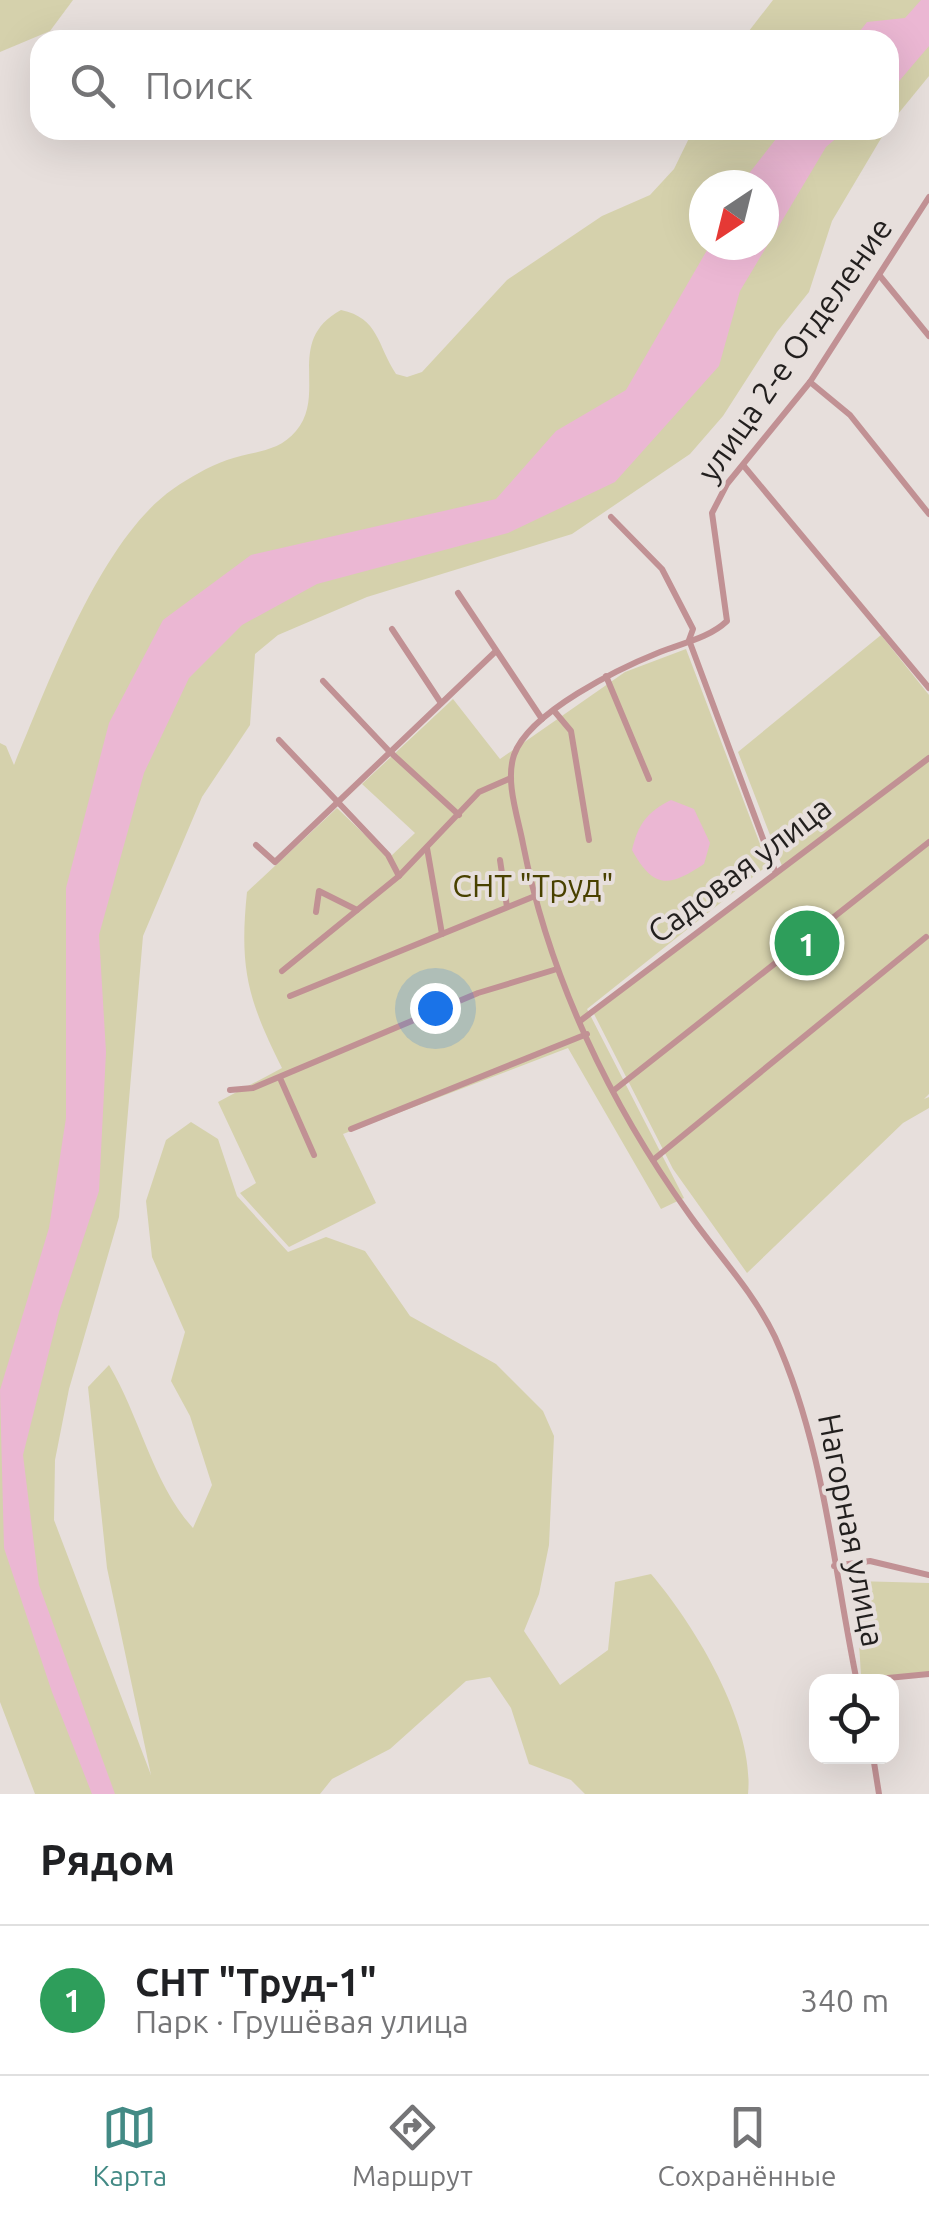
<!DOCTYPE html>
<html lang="ru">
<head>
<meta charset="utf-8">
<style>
	:root { --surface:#fff; --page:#f6f6f6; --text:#202124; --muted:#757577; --line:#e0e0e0; --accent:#438a85 }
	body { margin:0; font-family:Ubuntu,sans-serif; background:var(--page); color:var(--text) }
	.controls { position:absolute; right:30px; bottom:30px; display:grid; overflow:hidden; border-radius:20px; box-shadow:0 10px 40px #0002 }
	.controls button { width:90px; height:90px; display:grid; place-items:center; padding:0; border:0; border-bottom:2px solid var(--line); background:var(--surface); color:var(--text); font:50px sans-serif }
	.compass { position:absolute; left:689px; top:170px; width:90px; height:90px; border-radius:50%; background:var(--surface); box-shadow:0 10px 40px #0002; rotate:215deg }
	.you { position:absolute; left:435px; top:1008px; width:35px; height:35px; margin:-25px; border:8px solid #fff; border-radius:50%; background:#1a73e8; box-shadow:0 0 0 15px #1a73e833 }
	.badge { display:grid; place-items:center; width:65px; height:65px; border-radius:50%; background:var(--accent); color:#fff; font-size:32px; font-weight:700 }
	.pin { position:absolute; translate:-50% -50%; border:5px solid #fff; box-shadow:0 2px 10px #0006 }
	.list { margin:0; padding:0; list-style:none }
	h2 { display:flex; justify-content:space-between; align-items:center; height:130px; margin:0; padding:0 40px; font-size:42px }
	h2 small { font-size:32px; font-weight:400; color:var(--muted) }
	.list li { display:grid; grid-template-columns:65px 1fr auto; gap:30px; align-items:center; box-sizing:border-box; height:150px; padding:0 40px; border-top:2px solid var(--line) }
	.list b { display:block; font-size:38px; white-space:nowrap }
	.list p { margin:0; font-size:32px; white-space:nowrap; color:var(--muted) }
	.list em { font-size:32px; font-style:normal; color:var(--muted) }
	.icon { flex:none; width:55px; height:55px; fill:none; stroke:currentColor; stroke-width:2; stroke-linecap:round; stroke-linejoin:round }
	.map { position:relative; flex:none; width:929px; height:1794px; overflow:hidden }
	.search { position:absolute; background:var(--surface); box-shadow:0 10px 40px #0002; left:30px; right:30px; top:30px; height:110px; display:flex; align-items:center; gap:25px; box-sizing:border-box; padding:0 35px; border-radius:30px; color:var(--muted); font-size:38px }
	.sheet { height:280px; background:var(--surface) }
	nav { display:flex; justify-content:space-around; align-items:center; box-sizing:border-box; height:140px; border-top:2px solid var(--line); background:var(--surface); font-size:28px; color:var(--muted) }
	nav a { display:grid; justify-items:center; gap:5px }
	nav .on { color:var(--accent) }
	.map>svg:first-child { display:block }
	.green { fill:#d5d1ac; fill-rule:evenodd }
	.water { fill:#ebb7d3 }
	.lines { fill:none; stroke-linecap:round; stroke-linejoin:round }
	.street { stroke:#c19194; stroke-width:6 }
	.labels { text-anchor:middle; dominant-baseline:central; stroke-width:8; stroke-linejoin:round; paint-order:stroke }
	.street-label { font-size:32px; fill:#221f1e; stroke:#e7dfdc }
	.park-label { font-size:32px; fill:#494100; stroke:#e7dfdc }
</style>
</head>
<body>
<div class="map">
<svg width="929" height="1794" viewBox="0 0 929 1794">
	<rect width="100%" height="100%" fill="#e7dfdc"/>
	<g class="green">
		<path d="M0 0H73L50 31 0 52Z"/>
		<path d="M773 0H929V76L889 125V40H742Z"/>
		<path d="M693 130H886L832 221 809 292 777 332 723 416 690 454 572 534 367 597 278 635 255 654 250 725 202 797 143 936 119 1217 69 1389 55 1460 54 1520 151 1775 107 1568 88 1387 109 1365C140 1417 153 1484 193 1528L212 1485 190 1416 171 1381 185 1332 152 1257 146 1201 166 1140 191 1122 218 1139 237 1196 288 1252 326 1237 365 1251 410 1316 496 1364 543 1411 554 1436 549 1545 539 1594 524 1631 560 1685 608 1650 615 1582 651 1574C695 1625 755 1725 748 1794H585L571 1780 529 1764 511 1708 490 1677 466 1681 390 1749 332 1779 320 1794H35L0 1702V743L6 746 14 765C48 684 101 539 173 489 190 477 208 467 227 460 252 451 278 453 296 431 328 393 284 341 341 310 379 318 377 345 396 374L407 377 422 372 507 280 602 216 650 195 674 169ZM704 185H764V245H704Z"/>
		<path d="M881 635 929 695V1094L924 1099 929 1097V1108L903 1123 747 1273 673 1169 594 1014 782 866 738 752Z"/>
		<path d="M686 649 768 865 587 1009 684 1198 661 1209 568 1048 343 1134 376 1203 289 1247 240 1193 256 1183 218 1102 282 1068C248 1000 239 969 247 892L337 808 389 858 415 833 362 784 453 699 500 759 625 672Z"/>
		<path d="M855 1581 929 1583V1675H861Z"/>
	</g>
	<g class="water">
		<path d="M921 0H929V46L889 93V40H853L867 22 905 18Z"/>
		<path d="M783 130H846L826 147 740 291 719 366 615 482 508 533 317 584 242 625 189 678 144 773 99 935 106 1052 99 1191 59 1312 23 1455 39 1585 115 1794H92L52 1692 4 1548 0 1390 49 1228 66 1118V888L109 723 163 620 251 555 496 499 556 431 626 390 710 245H764V185H740Z"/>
		<path d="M671 800 694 809 710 843 704 864C669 887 654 890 632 850 638 824 647 812 671 800Z"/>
	</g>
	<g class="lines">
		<g class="street">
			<path d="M880 276 929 336"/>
			<path d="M810 382 850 415 929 514"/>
			<path d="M743 465 929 688"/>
			<path d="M611 517 662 569 693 629 689 640 775 871"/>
			<path d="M458 593 542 719"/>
			<path d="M392 629 441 703"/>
			<path d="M606 676 649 779"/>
			<path d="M323 681 389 751 459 815"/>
			<path d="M555 712 571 731 589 840"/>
			<path d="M279 740 388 855 399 876"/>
			<path d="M256 845 275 862 495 652"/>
			<path d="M427 848 442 934"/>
			<path d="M500 860 507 907"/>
			<path d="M316 912 319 891 357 910"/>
			<path d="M282 971 399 876 479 792 511 778"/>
			<path d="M290 996 535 896"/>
			<path d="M580 1021 929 758"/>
			<path d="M280 1078 314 1155"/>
			<path d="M230 1090 253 1088 478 993 557 969"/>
			<path d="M613 1091 929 842"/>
			<path d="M351 1129 587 1034"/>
			<path d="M653 1160 926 937"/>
			<path d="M834 1566 870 1561 929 1575"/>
			<path d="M857 1681 929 1674"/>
			<path d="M857 1682C833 1566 824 1445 775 1337 753 1291 718 1255 689 1214 610 1104 549 977 523 844 518 817 505 782 514 755 529 712 620 668 660 652 683 643 709 638 727 621L712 513 727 484 810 382 929 197"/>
			<path d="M873 1756 879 1794"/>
		</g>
	</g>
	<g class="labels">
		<g class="street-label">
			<text transform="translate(794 349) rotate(-55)">улица 2-е Отделение</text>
			<text transform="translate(739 869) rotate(-37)">Садовая улица</text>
			<text transform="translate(852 1530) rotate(79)">Нагорная улица</text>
		</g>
		<g class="park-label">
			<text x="533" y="885">СНТ "Труд"</text>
		</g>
	</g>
</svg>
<div class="controls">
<button><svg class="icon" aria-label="locate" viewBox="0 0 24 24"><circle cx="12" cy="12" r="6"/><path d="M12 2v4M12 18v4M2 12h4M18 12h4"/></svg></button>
</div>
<svg class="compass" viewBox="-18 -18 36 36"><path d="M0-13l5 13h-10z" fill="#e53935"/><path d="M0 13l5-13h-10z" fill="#757577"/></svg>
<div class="you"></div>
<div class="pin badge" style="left:807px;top:943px;background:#2e9e5b">1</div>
<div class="search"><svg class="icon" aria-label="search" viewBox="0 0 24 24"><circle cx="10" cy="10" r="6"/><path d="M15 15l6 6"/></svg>Поиск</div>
</div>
<section class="sheet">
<h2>Рядом<small></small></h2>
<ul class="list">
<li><span class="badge" style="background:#2e9e5b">1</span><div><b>СНТ &quot;Труд-1&quot;</b><p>Парк · Грушёвая улица</p></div><em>340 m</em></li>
</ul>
</section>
<nav>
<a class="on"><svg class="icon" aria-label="map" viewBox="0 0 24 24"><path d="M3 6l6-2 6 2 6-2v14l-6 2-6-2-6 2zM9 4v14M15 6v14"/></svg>Карта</a>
<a><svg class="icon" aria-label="directions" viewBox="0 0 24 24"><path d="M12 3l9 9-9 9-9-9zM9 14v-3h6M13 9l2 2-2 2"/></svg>Маршрут</a>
<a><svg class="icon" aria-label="saved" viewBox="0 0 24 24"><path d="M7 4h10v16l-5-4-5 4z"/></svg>Сохранённые</a>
</nav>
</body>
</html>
